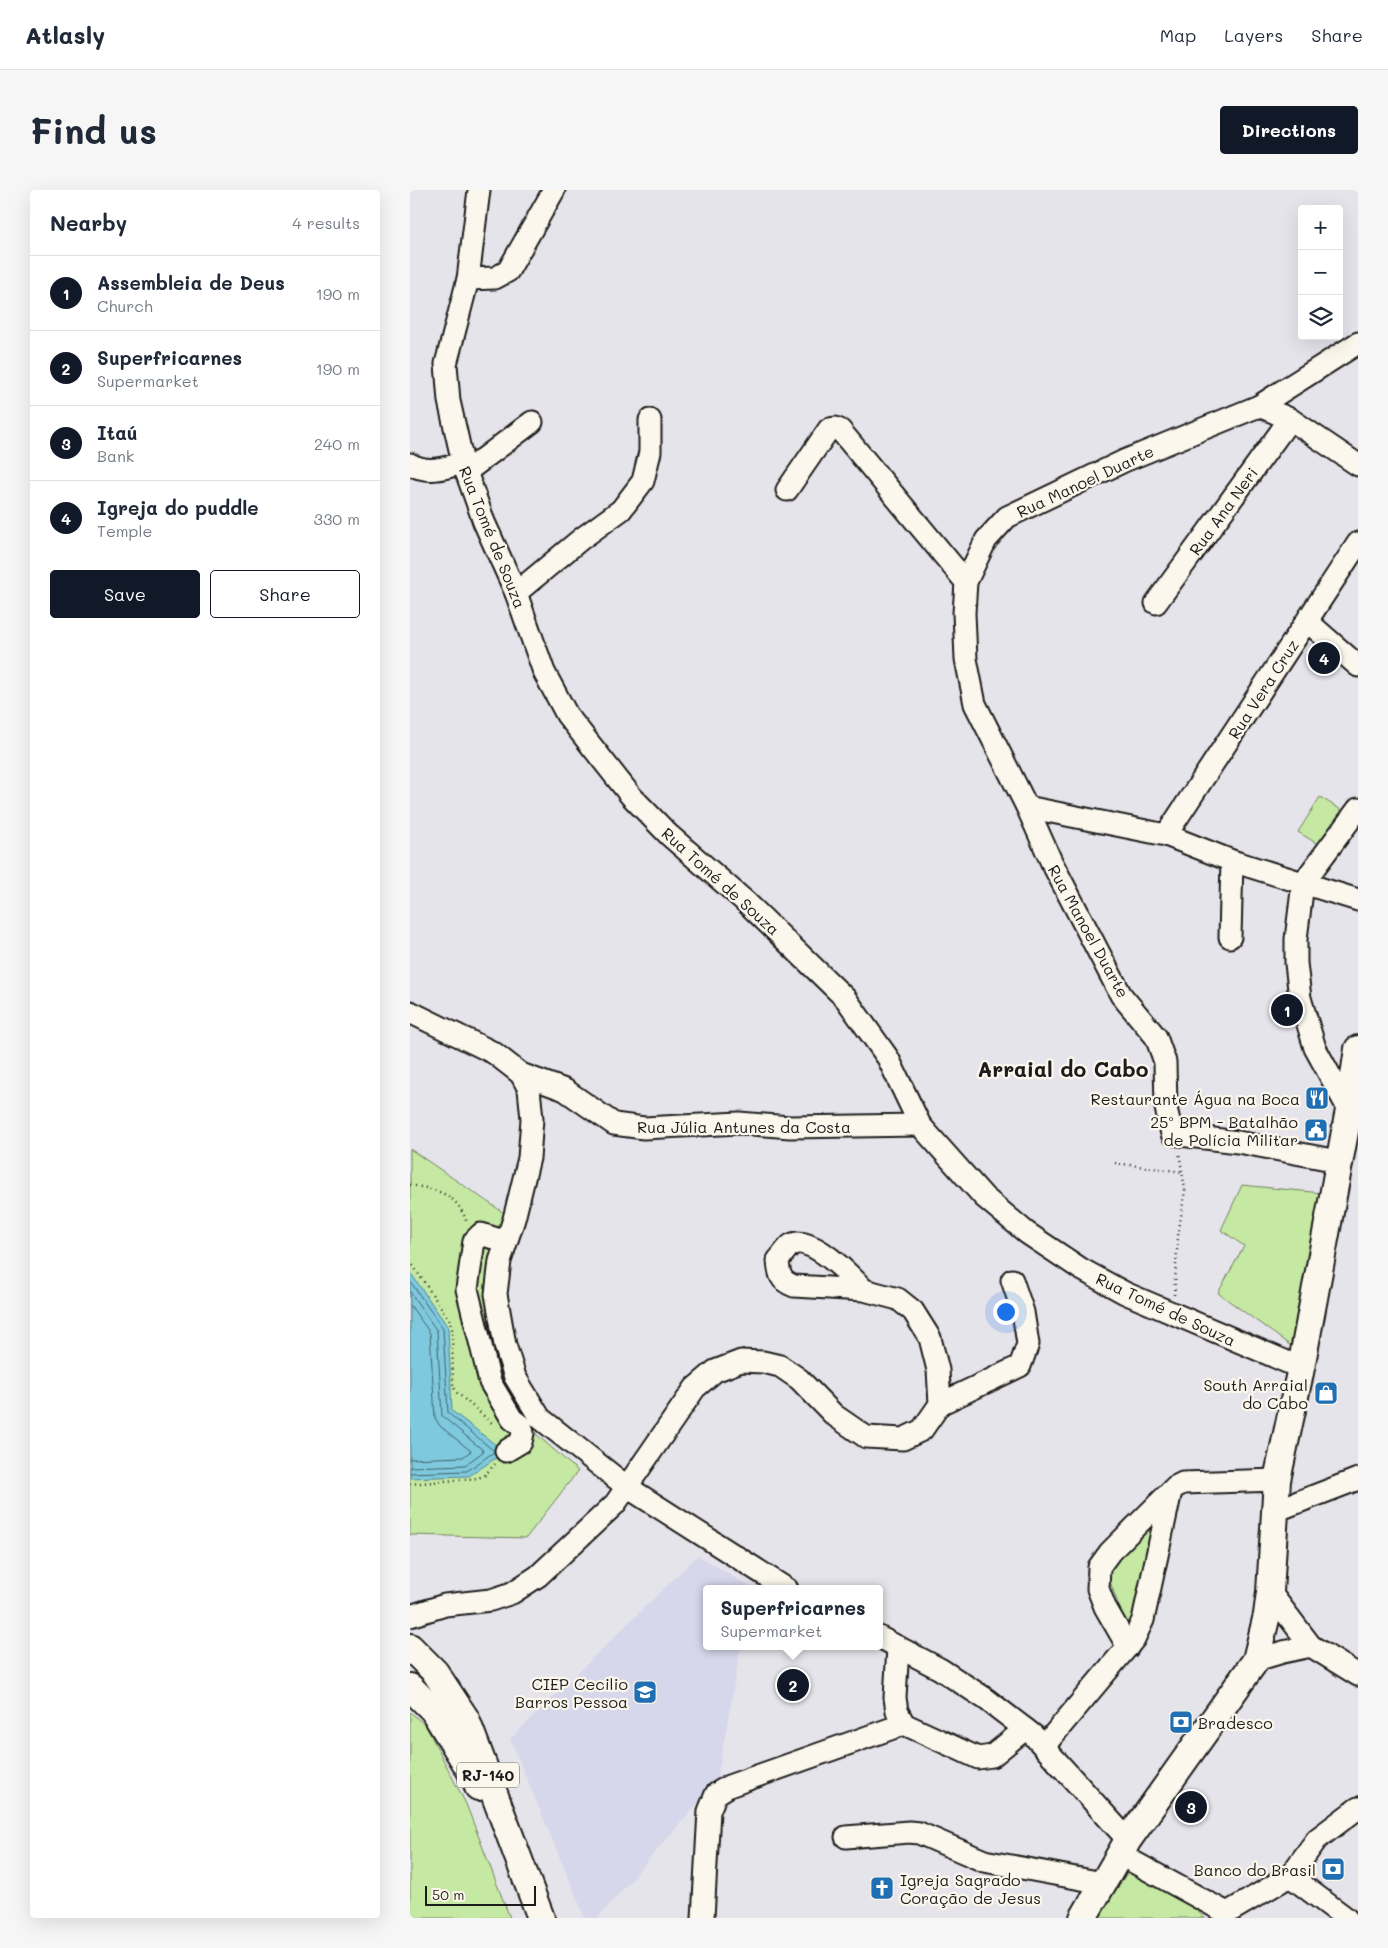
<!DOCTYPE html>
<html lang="en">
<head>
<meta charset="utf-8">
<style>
	:root { --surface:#fff; --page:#f6f6f7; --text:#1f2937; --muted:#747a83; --line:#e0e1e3; --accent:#111827 }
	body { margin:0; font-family:Mali,sans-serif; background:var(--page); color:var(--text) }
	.controls { position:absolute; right:15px; top:15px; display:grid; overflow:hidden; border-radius:5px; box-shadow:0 5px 20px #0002 }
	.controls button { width:45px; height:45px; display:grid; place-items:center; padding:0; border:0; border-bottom:1px solid var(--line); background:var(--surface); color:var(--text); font:25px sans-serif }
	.scale { position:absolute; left:15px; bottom:12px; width:111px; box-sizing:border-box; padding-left:5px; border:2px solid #1c1c1c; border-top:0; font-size:14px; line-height:18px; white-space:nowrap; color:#1c1c1c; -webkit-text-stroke:4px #fbf7ec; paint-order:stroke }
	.you { position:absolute; left:595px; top:1121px; width:18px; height:18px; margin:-12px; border:4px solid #fff; border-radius:50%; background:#1a73e8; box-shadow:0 0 0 8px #1a73e833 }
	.badge { display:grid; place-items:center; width:32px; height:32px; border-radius:50%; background:var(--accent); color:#fff; font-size:16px; font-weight:700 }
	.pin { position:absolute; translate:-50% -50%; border:2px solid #fff; box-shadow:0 1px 5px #0006 }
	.popup { position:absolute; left:293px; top:1395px; width:180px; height:65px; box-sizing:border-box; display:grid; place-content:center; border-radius:5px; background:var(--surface); filter:drop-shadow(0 1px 4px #0005); font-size:16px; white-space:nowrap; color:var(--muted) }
	.popup b { font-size:19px; color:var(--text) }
	.popup::after { content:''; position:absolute; left:50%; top:100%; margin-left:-10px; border:10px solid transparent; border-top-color:var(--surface) }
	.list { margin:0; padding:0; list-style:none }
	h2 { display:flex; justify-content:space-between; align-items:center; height:65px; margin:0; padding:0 20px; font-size:21px }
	h2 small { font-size:16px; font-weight:400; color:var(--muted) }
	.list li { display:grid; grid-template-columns:32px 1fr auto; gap:15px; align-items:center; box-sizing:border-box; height:75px; padding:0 20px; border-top:1px solid var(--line) }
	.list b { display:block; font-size:19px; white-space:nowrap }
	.list p { margin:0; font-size:16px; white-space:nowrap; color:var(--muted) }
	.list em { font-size:16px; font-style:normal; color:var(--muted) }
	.actions { display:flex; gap:10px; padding:15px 20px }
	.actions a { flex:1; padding:11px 0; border:1px solid var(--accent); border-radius:5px; text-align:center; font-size:18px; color:var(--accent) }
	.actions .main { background:var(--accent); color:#fff }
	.icon { flex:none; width:28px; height:28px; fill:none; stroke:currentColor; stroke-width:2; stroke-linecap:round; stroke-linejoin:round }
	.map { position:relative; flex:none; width:948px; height:1728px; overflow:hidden; border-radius:5px }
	header { display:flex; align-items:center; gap:30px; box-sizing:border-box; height:70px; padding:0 25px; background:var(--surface); border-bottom:1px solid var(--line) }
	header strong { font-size:24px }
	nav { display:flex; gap:28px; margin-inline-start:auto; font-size:18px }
	.intro { display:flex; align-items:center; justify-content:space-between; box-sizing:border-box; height:120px; padding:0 30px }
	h1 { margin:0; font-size:35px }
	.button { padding:12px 22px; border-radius:5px; background:var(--accent); color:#fff; font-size:18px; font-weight:700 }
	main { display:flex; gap:30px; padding:0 30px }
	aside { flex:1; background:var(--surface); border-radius:5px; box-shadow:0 5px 20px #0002 }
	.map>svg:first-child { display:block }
	.built { fill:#d7d7eb }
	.green { fill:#c5e8a2; stroke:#70825f }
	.water { fill:#7ec9de; stroke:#578490 }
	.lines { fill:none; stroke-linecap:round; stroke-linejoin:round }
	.shore { stroke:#43616a; stroke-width:1 }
	.minor-casing { stroke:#1c1c1c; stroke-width:25 }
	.major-casing { stroke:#1c1c1c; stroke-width:30 }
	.path { stroke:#1c1c1c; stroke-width:2.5; stroke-dasharray:1 4; stroke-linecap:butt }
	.minor { stroke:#fbf7ec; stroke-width:21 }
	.major { stroke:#fbf7ec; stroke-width:26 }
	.labels { text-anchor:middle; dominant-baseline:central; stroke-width:4.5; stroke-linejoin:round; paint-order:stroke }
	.shield { fill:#fbf7ec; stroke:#5f5e5a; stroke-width:1 }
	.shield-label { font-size:15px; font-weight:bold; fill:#1c1c1c }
	.street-label { font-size:16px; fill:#1c1c1c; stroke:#fbf7ec }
	.poi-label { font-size:16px; fill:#1c1c1c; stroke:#fbf7ec; text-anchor:end }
	.district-label { font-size:21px; font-weight:bold; fill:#1c1c1c; stroke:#fbf7ec }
</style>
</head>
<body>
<header>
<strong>Atlasly</strong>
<nav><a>Map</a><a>Layers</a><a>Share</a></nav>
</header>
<div class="intro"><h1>Find us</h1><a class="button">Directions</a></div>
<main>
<aside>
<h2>Nearby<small>4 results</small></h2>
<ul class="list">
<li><span class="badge">1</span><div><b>Assembleia de Deus</b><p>Church</p></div><em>190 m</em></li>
<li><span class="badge">2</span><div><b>Superfricarnes</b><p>Supermarket</p></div><em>190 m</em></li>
<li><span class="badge">3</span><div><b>Itaú</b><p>Bank</p></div><em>240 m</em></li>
<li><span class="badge">4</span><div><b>Igreja do puddle</b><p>Temple</p></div><em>330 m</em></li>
</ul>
<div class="actions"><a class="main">Save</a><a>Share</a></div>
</aside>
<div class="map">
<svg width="948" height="1728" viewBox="0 0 948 1728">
	<rect width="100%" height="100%" fill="#e6e4eb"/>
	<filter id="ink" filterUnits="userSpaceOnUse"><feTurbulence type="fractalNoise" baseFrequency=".02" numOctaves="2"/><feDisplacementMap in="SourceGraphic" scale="10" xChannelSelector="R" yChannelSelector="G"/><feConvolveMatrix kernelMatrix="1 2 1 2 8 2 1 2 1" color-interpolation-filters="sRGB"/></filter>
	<g filter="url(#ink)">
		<path class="built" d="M288 1365 342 1398 297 1399V1456H331L307 1591 188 1728H175L100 1549Z"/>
		<g class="green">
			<path d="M910 607 933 621 911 656 888 642Z"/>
			<path d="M0 959 97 1025 76 1099 91 1186 118 1237 168 1281 116 1348 0 1345Z"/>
			<path d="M832 995 912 1003 888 1161 808 1103 834 1056 811 1040Z"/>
			<path d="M748 1322 718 1441 695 1378Z"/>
			<path d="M0 1522 16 1536 56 1614 100 1728H0Z"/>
			<path d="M721 1677 775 1710 795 1728H688Z"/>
		</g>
		<path class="water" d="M0 1082 38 1137 42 1221 95 1262 59 1286 0 1288Z"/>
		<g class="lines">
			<g class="shore">
				<path d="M0 1091 33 1139 38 1223 84 1261"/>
				<path d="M0 1102 27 1141 32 1226 74 1261 55 1275 0 1277"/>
				<path d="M0 1115 20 1143 25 1228 30 1236 61 1261 53 1267 0 1269"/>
				<path d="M0 1283 57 1281 84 1262"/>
			</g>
			<g class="minor-casing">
				<g id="minor">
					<path d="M69 0 58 89 36 174 39 211 53 273 74 332 106 403 134 482 157 525 221 606 259 645 337 713 436 809 478 868 510 935 574 1007 617 1043 671 1079 715 1103 891 1178"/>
					<path d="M58 89 85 88 98 81 144 0"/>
					<path d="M849 216 948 153"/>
					<path d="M0 274C17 284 35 278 53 273"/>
					<path d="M56 282 122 232"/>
					<path d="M377 300 419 239 425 238 430 240 556 392"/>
					<path d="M106 403 171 349 211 320 233 291 240 262V230"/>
					<path d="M746 413 880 229"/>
					<path d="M897 431 948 476"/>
					<path d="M617 617 756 645 822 671 948 710"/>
					<path d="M756 645 948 353"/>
					<path d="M820 747 822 671"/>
					<path d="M0 822 84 863 111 884 119 899 122 929 119 968 104 1029 90 1071 86 1104 95 1155 105 1187 130 1228 217 1297 377 1399"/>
					<path d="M111 884 155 900 204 934 234 938 329 933 380 937 510 935"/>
					<path d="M945 920H939L905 858 890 808 886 773V749L893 693 948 619"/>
					<path d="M928 971 828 952 762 944 756 918 755 872 746 847 711 805 641 671 617 617 565 514 556 469 554 423 556 392 576 350 597 327 714 271 849 216 880 229 948 275"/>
					<path d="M530 1214 610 1176 618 1154 613 1122 602 1090"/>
					<path d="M96 1261 111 1252 113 1243 111 1236 102 1229 80 1192 57 1099 64 1051 71 1044 96 1052"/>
					<path d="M865 1321 948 1289"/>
					<path d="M860 1402 901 1456 948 1485"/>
					<path d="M0 1426 35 1415 81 1410 102 1403 128 1386 205 1314 285 1198 305 1181 331 1171 353 1172 370 1176 389 1189 424 1225 456 1247 493 1249 512 1240 530 1214 528 1180 520 1148 503 1121 488 1109 454 1100 384 1096C370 1091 369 1084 368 1070 372 1066 376 1059 381 1055 400 1043 442 1087 454 1100"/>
					<path d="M469 1447 530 1479 576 1509 623 1545 718 1650"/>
					<path d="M488 1457 485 1508 487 1521 494 1534 568 1568 582 1566 615 1539"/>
					<path d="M718 1457 695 1417 688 1399 689 1377 700 1362 761 1301"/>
					<path d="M846 1470 873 1462 901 1456"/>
					<path d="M634 1556 724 1449 733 1430 761 1301 765 1297 773 1293 867 1290"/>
					<path d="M436 1647 499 1642 509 1643 574 1671 693 1693"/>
					<path d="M709 1664 817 1723 880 1686 907 1649 948 1618"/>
					<path d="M880 1686 936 1728"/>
					<path d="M293 1728 299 1621 306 1604 319 1596 494 1534"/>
				</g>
			</g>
			<g class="major-casing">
				<g id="major">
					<path d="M0 1457 25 1482 56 1529 131 1728"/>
					<path d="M0 1497 23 1520 66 1590 68 1597"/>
					<path d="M673 1728 718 1650 846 1470 857 1425 860 1402 867 1290 891 1178 939 920 948 859"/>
				</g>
			</g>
			<g class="path">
				<path d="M705 973 773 982"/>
				<path d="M0 995C28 1000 47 1003 57 1033"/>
				<path d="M0 1071 40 1131 42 1139 43 1195 46 1202 83 1234"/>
				<path d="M764 1105 768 1046 775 1000 769 962"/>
				<path d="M0 1294 68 1288 75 1285 85 1274"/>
			</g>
			<use href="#minor" class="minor"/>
			<use href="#major" class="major"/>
		</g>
	</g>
	<defs>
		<g id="restaurant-square" transform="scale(1.25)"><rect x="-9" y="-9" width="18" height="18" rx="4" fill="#1f6fb2" stroke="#fbf7ec"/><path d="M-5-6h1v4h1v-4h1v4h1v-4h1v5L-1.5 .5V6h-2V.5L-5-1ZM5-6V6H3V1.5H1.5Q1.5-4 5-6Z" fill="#fff"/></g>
		<g id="civic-square" transform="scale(1.25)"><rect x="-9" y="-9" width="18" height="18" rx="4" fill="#1f6fb2" stroke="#fbf7ec"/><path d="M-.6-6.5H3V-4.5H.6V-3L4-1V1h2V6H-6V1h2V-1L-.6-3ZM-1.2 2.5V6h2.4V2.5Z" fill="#fff"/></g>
		<g id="shop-square" transform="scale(1.25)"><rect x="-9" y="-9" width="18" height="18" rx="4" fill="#1f6fb2" stroke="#fbf7ec"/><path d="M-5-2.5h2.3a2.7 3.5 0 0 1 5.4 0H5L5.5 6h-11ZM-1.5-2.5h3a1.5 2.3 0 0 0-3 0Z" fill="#fff"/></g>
		<g id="school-square" transform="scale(1.25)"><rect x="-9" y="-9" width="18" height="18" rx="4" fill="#1f6fb2" stroke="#fbf7ec"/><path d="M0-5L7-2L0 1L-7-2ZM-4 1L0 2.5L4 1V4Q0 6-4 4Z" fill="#fff"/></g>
		<g id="bank-square" transform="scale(1.25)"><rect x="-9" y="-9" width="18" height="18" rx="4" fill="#1f6fb2" stroke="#fbf7ec"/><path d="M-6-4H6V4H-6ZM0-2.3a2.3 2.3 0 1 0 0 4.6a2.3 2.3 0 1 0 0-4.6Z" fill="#fff"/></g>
		<g id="church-square" transform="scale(1.25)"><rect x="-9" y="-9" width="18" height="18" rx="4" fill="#1f6fb2" stroke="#fbf7ec"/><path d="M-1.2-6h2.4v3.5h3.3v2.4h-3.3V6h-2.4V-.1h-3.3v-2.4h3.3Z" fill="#fff"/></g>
	</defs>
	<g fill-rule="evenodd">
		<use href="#restaurant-square" x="907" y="908"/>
		<use href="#civic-square" x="906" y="940"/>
		<use href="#shop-square" x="916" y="1203"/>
		<use href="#school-square" x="235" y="1502"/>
		<use href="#bank-square" x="771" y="1532"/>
		<use href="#bank-square" x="923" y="1679"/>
		<use href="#church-square" x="472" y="1698"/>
	</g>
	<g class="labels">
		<rect class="shield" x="47" y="1572.5" width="62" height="25" rx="4"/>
		<g class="shield-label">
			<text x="78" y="1585">RJ-140</text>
		</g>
		<g class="street-label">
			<text transform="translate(675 291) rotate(-25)">Rua Manoel Duarte</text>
			<text transform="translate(813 321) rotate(-54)">Rua Ana Neri</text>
			<text transform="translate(83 347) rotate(68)">Rua Tomé de Souza</text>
			<text transform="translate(853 499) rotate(-57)">Rua Vera Cruz</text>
			<text transform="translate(311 691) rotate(42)">Rua Tomé de Souza</text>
			<text transform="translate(679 741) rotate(61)">Rua Manoel Duarte</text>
			<text x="334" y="936">Rua Júlia Antunes da Costa</text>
			<text transform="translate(756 1119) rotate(25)">Rua Tomé de Souza</text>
		</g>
		<g class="poi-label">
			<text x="890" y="908">Restaurante Água na Boca</text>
			<text x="888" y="931">25º BPM - Batalhão<tspan x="888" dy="18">de Polícia Militar</tspan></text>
			<text x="898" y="1194">South Arraial<tspan x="898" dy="18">do Cabo</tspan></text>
			<text x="218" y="1493">CIEP Cecilio<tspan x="218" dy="18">Barros Pessoa</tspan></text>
			<text x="788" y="1532" text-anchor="start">Bradesco</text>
			<text x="906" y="1679">Banco do Brasil</text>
			<text x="490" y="1689" text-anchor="start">Igreja Sagrado<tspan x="490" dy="18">Coração de Jesus</tspan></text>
		</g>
		<g class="district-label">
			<text x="653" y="878">Arraial do Cabo</text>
		</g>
	</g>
</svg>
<div class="controls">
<button>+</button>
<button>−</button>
<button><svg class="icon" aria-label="layers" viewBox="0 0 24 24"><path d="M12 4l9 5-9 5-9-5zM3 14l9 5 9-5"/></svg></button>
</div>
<div class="scale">50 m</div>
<div class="you"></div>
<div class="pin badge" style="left:877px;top:820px">1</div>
<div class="pin badge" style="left:383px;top:1495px">2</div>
<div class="popup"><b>Superfricarnes</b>Supermarket</div>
<div class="pin badge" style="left:781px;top:1617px">3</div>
<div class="pin badge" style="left:914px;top:468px">4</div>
</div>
</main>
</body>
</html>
